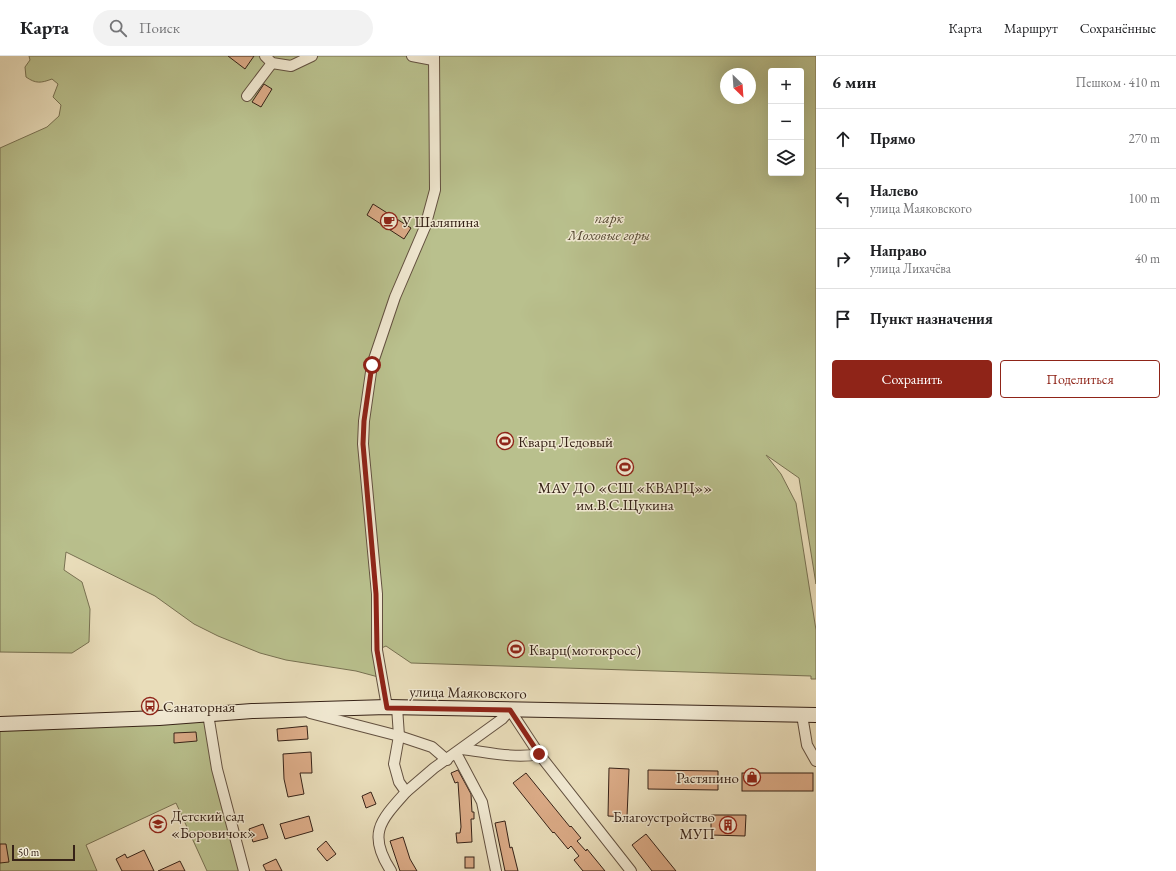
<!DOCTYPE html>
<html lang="ru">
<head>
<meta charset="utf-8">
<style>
	:root { --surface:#fff; --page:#f2f2f2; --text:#202124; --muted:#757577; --line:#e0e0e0; --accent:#8f2418 }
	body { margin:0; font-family:"EB Garamond",serif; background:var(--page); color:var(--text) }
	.controls { position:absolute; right:12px; top:12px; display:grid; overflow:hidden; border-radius:4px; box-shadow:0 4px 16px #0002 }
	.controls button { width:36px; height:36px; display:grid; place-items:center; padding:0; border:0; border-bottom:1px solid var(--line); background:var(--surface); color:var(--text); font:20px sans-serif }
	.compass { position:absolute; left:720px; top:12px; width:36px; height:36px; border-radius:50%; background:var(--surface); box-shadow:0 4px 16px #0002; rotate:155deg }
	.scale { position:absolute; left:12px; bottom:10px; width:63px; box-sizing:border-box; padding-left:4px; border:2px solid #362217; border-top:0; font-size:11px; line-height:14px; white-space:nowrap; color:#362217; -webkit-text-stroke:3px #f1e9d2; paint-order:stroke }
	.stop { position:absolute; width:12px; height:12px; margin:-9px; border:3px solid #8f2418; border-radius:50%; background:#fff }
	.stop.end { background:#8f2418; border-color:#fff; box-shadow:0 1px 4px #0008 }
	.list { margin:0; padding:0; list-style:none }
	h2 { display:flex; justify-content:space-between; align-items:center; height:52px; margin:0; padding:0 16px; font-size:17px }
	h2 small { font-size:13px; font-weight:400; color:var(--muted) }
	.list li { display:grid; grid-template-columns:26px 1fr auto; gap:12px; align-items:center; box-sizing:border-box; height:60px; padding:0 16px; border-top:1px solid var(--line) }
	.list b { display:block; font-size:15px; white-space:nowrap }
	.list p { margin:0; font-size:13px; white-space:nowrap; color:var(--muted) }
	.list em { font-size:13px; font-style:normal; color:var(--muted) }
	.actions { display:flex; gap:8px; padding:12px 16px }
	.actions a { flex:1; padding:9px 0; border:1px solid var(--accent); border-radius:4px; text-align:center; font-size:14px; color:var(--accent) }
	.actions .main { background:var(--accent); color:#fff }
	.icon { flex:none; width:22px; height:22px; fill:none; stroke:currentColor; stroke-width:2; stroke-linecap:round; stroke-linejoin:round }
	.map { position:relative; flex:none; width:816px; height:815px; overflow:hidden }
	header { display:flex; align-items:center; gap:24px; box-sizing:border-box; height:56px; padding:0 20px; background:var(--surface); border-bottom:1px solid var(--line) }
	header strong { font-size:19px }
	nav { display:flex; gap:22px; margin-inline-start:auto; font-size:14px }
	.search { width:280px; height:36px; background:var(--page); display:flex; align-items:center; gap:10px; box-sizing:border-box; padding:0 14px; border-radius:22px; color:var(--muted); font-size:15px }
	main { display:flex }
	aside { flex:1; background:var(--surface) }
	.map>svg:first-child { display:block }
	.green { fill:#b9c08d; stroke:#787152; fill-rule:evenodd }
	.building { fill:#dbab87; stroke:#362217 }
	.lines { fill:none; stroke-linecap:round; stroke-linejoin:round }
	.minor-casing { stroke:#635140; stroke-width:12 }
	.secondary-casing { stroke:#362217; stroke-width:16 }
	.minor { stroke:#f1e9d2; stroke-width:10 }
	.secondary { stroke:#f1e9d2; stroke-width:14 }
	.route { stroke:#8f2418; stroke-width:5 }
	.labels { text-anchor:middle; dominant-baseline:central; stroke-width:3; stroke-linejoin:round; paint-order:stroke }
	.park-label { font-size:15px; font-style:italic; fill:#574a34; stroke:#f1e9d2 }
	.poi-label { font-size:15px; fill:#362217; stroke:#f1e9d2; text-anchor:start }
	.street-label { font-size:15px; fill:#362217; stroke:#f1e9d2 }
</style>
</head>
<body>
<header>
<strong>Карта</strong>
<div class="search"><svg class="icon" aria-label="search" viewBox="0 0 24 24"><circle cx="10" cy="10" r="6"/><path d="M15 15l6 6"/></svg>Поиск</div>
<nav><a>Карта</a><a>Маршрут</a><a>Сохранённые</a></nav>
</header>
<main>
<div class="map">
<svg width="816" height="815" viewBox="0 0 816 815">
	<rect width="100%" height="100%" fill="#e9ddba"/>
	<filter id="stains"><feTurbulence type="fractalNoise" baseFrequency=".005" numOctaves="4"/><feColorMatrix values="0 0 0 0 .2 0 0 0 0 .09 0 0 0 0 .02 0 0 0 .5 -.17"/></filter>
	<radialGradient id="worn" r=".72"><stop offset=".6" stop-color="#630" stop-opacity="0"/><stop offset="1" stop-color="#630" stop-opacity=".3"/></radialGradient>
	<g class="green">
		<path d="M29 0H816V528L799 422 766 399 781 418 796 447 816 574V623H811V620L411 607 386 590 377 594 382 622 356 615 286 604 260 597 218 580 194 568 155 540 66 496 64 514 82 526 90 553 89 586 72 597 0 596V92L47 71 59 60 61 49 53 41 58 28 52 23C41 27 36 28 26 21L25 11 30 4ZM771 15H801V117H771ZM726 18H750V42H726Z"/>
		<path d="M208 658 244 815H207L176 747 86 789 97 815H0V668Z"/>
	</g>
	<g class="building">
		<path d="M228 0H254L245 13Z"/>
		<path d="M264 28 272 33 261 51 252 46Z"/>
		<path d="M373 148 411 172 404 183 367 159Z"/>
		<path d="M307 670 308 683 278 685 277 673Z"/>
		<path d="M196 676 197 685 174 687V677Z"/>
		<path d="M311 696 312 717H300L304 738 288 741 284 723 283 698Z"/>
		<path d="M609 712 629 713 627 761 608 760Z"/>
		<path d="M458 714 471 738 472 756H474V763H471L472 786 457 787 456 777H460L461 771 458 726 455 727 451 717Z"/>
		<path d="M648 714 718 715V734L648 733Z"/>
		<path d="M526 717 570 771 571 770 581 782 577 785 586 795 587 793 605 815H583L574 804 579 800 571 790 568 793 554 776 553 777 513 727Z"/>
		<rect x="742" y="717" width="71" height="18"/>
		<path d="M371 736 376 748 366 752 362 740Z"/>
		<path d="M711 759H746L745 780 711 779Z"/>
		<path d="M309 760 313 775 285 783 280 768Z"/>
		<path d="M505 765 510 792 512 791 518 815H505L495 767Z"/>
		<path d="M263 768 268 782 253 786 249 773Z"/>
		<path d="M646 778 676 815H652L632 789Z"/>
		<path d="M403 781 410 803 417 815H400L390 785Z"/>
		<path d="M326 785 336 798 327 805 317 793Z"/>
		<path d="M0 788H6L9 806 0 807Z"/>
		<path d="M144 794 154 815H122L116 803 125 798 127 802Z"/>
		<rect x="465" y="801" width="9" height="11"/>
		<path d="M276 803 282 815H266L263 809Z"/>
		<path d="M180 805 185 815H158Z"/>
	</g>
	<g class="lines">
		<g class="minor-casing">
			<g id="minor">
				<path d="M265 0 272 7 291 10 312 0"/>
				<path d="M412 0 433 4"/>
				<path d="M247 40 272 7"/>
				<path d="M387 651 377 594V538L363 388 364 365 372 309 395 241 425 171 435 134 434 0"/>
				<path d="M310 657 399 680 432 691 447 704"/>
				<path d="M208 658 217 713 244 815"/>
				<path d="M802 659 807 689 816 705"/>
				<path d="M462 693C487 696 515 703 539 698"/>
				<path d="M456 697 482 746 496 815"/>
				<path d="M406 736 434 712 502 663 510 654 539 698 631 815"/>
				<path d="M391 815C367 778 380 765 406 736L399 726 394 708 399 680 397 651"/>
			</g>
		</g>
		<g class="secondary-casing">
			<path id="secondary" d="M0 668 159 662 252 655 387 651 816 659"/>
		</g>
		<use href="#minor" class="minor"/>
		<use href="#secondary" class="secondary"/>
	</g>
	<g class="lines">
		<path class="route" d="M372 309 364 365 363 388 376 538 377 594 387 652 510 654 539 698"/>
	</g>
	<defs>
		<g id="cafe-ring" transform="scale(0.9)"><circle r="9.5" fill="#f1e9d2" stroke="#8f2418" stroke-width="1.5"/><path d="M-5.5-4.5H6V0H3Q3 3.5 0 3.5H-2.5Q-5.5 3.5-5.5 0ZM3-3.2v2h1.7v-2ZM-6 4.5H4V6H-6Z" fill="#8f2418"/></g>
		<g id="stadium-ring" transform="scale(0.9)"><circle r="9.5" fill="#f1e9d2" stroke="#8f2418" stroke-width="1.5"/><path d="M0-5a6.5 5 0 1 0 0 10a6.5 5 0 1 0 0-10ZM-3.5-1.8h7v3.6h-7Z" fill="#8f2418"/></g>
		<g id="bus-ring" transform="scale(0.9)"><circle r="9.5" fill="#f1e9d2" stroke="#8f2418" stroke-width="1.5"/><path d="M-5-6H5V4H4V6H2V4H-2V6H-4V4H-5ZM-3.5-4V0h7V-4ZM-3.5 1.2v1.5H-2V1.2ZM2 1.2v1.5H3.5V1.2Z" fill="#8f2418"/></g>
		<g id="shop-ring" transform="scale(0.9)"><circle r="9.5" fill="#f1e9d2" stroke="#8f2418" stroke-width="1.5"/><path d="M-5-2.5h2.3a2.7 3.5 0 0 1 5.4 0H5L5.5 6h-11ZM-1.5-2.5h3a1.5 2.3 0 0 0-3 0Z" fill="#8f2418"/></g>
		<g id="school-ring" transform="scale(0.9)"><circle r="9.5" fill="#f1e9d2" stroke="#8f2418" stroke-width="1.5"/><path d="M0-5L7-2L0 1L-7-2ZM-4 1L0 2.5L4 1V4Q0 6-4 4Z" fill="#8f2418"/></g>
		<g id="building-ring" transform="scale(0.9)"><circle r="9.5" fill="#f1e9d2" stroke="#8f2418" stroke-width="1.5"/><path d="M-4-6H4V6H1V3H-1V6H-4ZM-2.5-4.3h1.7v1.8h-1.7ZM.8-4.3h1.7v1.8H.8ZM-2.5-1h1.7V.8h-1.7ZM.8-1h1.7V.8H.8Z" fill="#8f2418"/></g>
	</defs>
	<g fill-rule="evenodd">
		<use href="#cafe-ring" x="389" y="165"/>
		<use href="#stadium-ring" x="505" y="385"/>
		<use href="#stadium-ring" x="625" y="411"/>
		<use href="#stadium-ring" x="516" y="593"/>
		<use href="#bus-ring" x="150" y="650"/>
		<use href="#shop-ring" x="752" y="721"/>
		<use href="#school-ring" x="158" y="768"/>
		<use href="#building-ring" x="728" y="769"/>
	</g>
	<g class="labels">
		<g class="park-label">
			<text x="609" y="161">парк<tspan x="609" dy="17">Моховые горы</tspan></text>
		</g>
		<g class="poi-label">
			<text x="402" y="165">У Шаляпина</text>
			<text x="518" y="385">Кварц Ледовый</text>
			<text x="625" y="431" text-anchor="middle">МАУ ДО «СШ «КВАРЦ»»<tspan x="625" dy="17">им.В.С.Щукина</tspan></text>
			<text x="529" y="593">Кварц(мотокросс)</text>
			<text x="163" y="650">Санаторная</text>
			<text x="739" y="721" text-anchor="end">Растяпино</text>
			<text x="171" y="759">Детский сад<tspan x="171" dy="17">«Боровичок»</tspan></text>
			<text x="715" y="760" text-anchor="end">Благоустройство<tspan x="715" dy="17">МУП</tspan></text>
		</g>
		<g class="street-label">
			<text transform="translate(468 636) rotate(1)">улица Маяковского</text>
		</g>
	</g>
	<rect width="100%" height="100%" filter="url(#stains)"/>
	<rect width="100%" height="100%" fill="url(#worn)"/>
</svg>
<div class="controls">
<button>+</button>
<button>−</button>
<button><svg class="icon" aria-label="layers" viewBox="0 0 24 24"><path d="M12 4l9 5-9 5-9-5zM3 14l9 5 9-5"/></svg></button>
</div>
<svg class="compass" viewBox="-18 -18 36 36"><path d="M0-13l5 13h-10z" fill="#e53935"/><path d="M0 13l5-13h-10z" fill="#757577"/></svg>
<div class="scale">50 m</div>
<div class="stop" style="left:372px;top:309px"></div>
<div class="stop end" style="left:539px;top:698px"></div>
</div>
<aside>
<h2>6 мин<small>Пешком · 410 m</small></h2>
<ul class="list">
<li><svg class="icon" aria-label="ahead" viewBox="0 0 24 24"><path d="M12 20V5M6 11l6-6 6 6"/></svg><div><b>Прямо</b></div><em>270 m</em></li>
<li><svg class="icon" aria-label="left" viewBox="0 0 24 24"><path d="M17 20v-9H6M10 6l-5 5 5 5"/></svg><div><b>Налево</b><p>улица Маяковского</p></div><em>100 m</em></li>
<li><svg class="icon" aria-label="right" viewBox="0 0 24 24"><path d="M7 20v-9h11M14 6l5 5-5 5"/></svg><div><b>Направо</b><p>улица Лихачёва</p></div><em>40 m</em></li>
<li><svg class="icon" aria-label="arrive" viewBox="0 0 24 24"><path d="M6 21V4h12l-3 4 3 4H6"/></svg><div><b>Пункт назначения</b></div></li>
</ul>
<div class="actions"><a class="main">Сохранить</a><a>Поделиться</a></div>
</aside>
</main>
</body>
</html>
